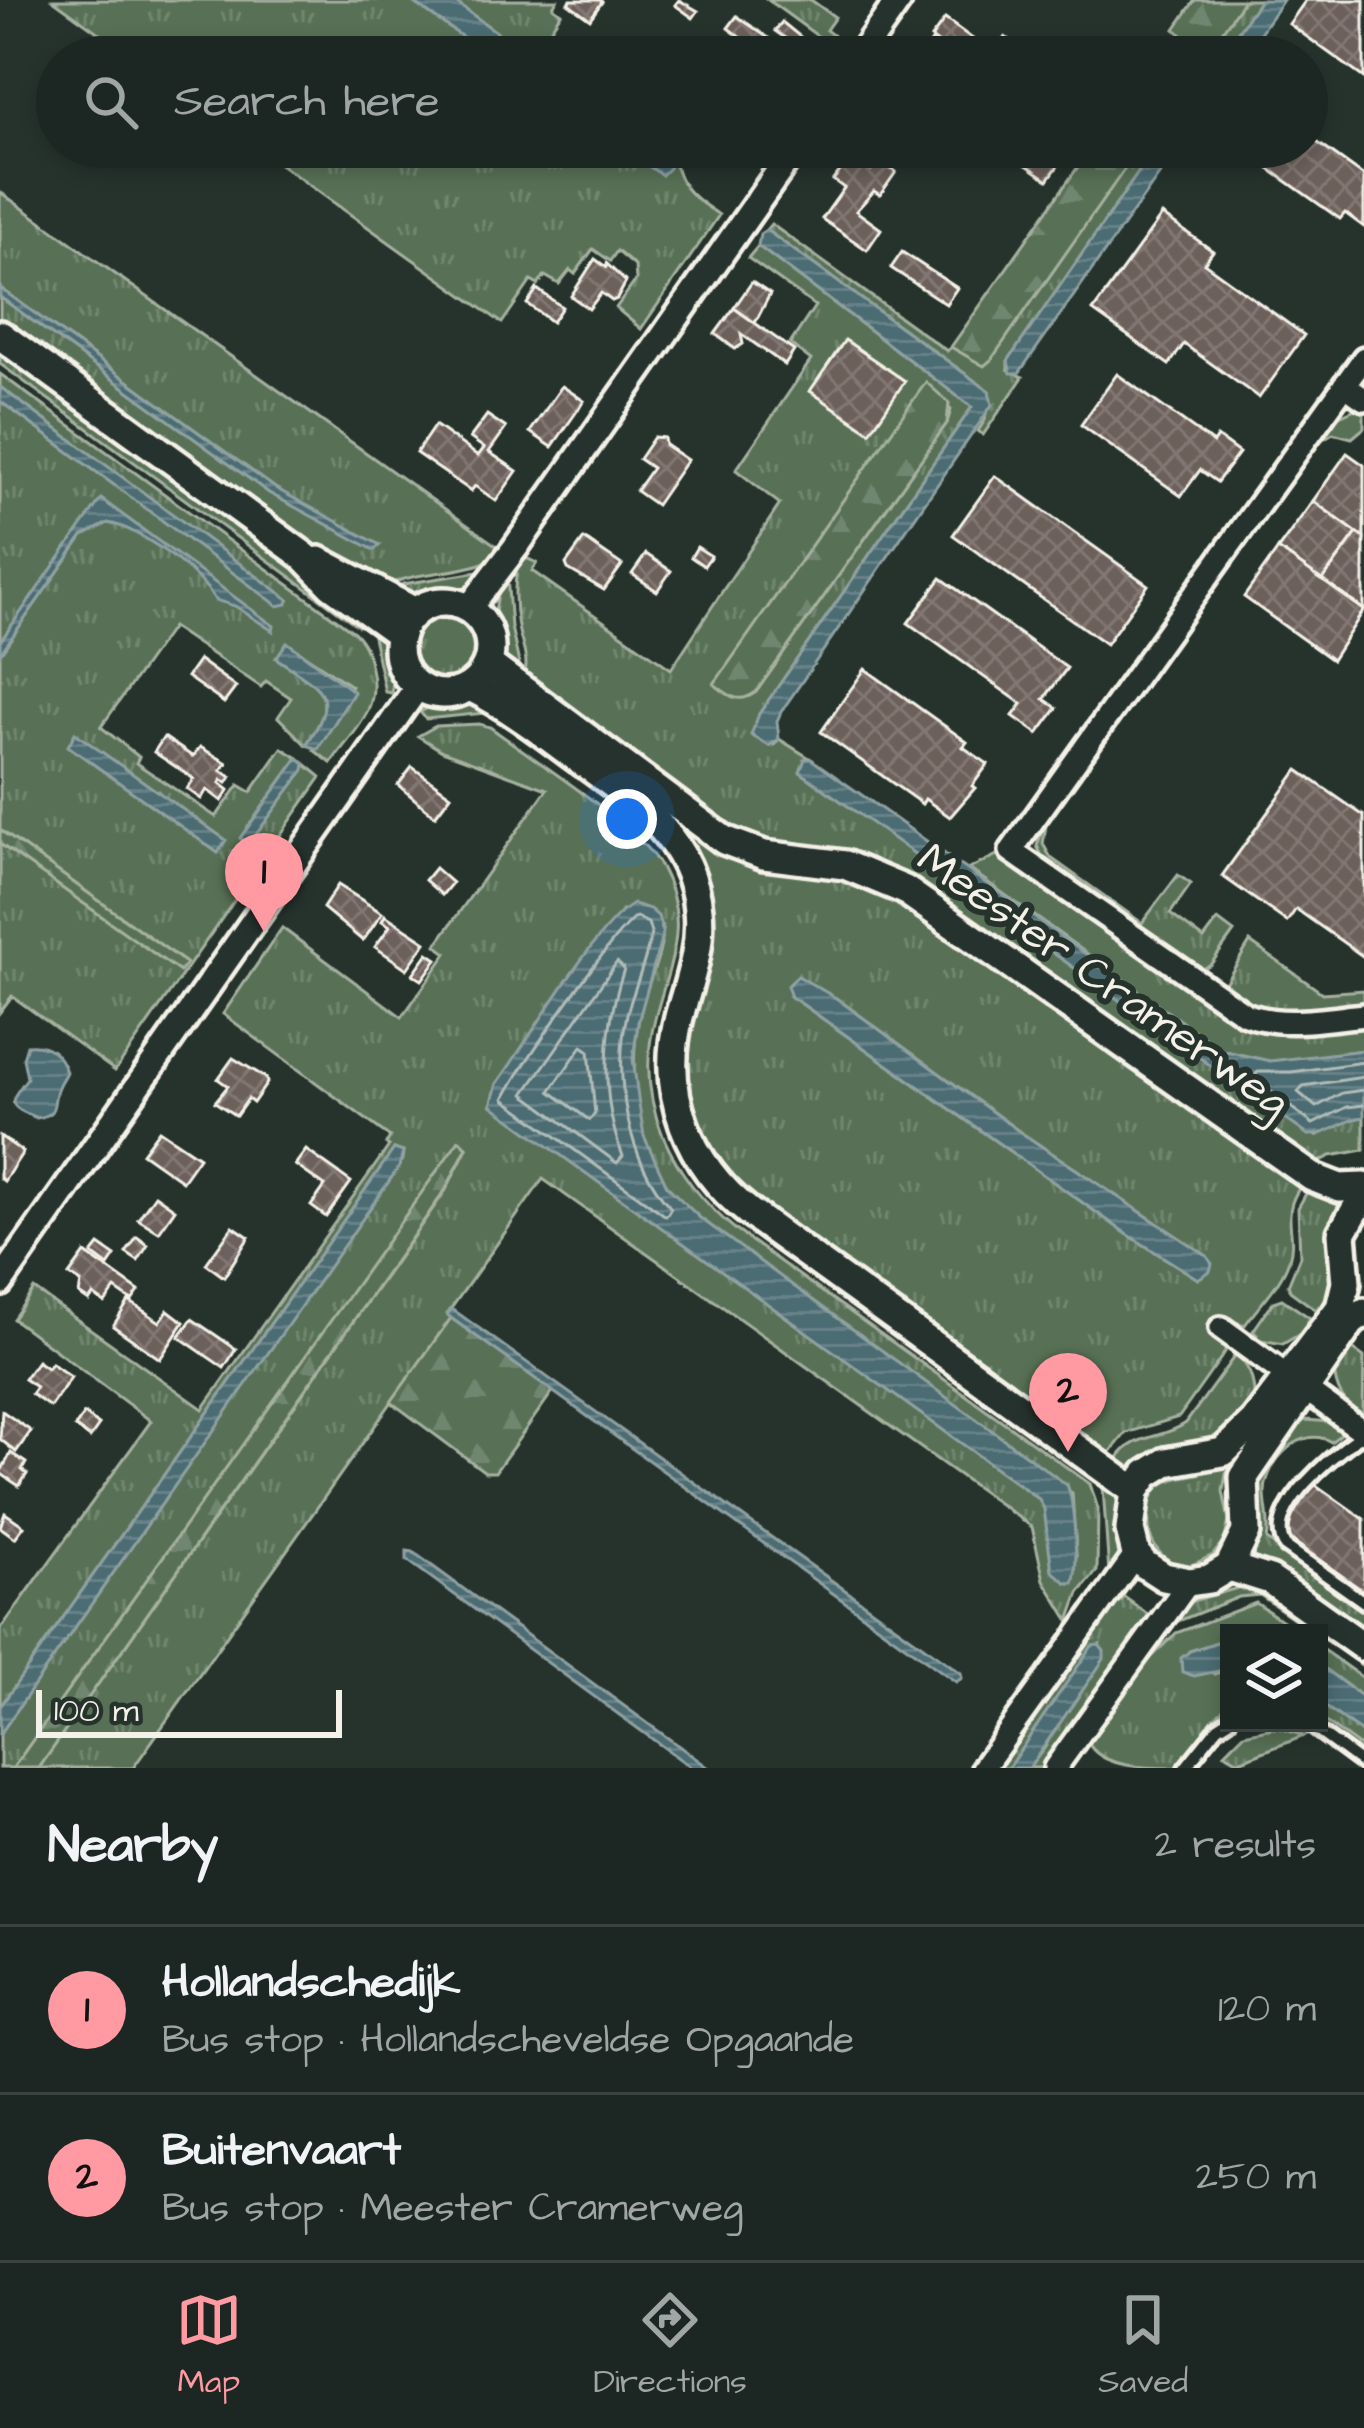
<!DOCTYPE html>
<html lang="en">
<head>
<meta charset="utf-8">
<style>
	:root { --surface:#1c2622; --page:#252e2a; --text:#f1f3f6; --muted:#a0a5a5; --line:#3a4340; --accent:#ff9aa2 }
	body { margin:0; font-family:"Architects Daughter",sans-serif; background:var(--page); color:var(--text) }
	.controls { position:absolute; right:36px; bottom:36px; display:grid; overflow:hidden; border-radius:0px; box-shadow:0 6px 18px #0003 }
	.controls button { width:108px; height:108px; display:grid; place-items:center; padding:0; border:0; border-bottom:3px solid var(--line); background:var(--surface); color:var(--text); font:60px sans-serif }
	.scale { position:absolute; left:36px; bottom:30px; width:306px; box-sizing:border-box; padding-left:12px; border:6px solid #f4f1e8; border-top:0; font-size:33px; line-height:42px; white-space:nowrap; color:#f4f1e8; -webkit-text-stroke:9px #26332d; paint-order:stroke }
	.you { position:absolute; left:627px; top:819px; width:42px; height:42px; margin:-30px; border:9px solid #fff; border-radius:50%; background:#1a73e8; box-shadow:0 0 0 18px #1a73e833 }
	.badge { display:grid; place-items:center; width:78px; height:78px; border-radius:50%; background:var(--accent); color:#111; font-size:39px; font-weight:700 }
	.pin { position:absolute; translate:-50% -99px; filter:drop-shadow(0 3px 6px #0008) }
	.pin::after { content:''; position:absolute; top:63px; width:42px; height:36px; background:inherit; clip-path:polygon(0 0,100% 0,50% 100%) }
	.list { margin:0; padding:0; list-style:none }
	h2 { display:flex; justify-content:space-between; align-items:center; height:156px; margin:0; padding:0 48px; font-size:51px }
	h2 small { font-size:39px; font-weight:400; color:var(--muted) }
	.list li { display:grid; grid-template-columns:78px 1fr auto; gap:36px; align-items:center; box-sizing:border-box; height:168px; padding:0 48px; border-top:3px solid var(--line) }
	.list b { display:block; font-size:45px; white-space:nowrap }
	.list p { margin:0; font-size:39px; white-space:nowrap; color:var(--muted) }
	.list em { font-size:39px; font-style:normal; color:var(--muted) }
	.icon { flex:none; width:66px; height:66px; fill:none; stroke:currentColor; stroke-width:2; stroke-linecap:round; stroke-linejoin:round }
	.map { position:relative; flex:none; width:1364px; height:1768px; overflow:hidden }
	.search { position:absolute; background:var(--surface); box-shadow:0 6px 18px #0003; left:36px; right:36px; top:36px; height:132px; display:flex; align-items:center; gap:30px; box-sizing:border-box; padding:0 42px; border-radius:66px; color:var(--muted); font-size:45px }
	.sheet { height:492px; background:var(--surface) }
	nav { display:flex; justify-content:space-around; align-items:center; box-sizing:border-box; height:168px; border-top:3px solid var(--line); background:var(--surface); font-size:33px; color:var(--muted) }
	nav a { display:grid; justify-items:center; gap:6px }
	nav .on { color:var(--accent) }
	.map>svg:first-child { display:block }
	.grass { fill:url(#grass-tufts); stroke:#a6b1a0; stroke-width:3; fill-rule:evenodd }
	.forest { fill:url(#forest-firs); stroke:#a6b1a0; stroke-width:3 }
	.water { fill:url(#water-rules); stroke:#8fa1a2; stroke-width:3 }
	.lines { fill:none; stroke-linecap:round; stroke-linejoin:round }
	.shore { stroke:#b1bcb9; stroke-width:3 }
	.building { fill:url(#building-cross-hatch); stroke:#f4f1e8; stroke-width:3 }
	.service-casing { stroke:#f4f1e8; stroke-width:20 }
	.minor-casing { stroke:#f4f1e8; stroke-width:30 }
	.tertiary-casing { stroke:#f4f1e8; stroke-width:33 }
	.secondary-casing { stroke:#f4f1e8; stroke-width:36 }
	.service { stroke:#26332d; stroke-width:10 }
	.minor { stroke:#26332d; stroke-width:21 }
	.tertiary { stroke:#26332d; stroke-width:24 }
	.secondary { stroke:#26332d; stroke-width:27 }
	.labels { text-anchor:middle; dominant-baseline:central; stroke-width:12; stroke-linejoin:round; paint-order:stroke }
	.street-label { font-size:45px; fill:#f4f1e8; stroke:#26332d }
</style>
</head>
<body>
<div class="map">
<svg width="1364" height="1768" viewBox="0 0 1364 1768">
	<defs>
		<pattern id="grass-tufts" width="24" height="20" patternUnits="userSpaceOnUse" patternTransform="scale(3)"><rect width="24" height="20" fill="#597157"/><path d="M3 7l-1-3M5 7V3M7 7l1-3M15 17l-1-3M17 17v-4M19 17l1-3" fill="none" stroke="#71866f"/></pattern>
		<pattern id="forest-firs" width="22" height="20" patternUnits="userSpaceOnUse" patternTransform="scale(3)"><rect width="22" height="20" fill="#597157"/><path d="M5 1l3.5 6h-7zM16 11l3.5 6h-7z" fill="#71866f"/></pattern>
		<pattern id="water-rules" width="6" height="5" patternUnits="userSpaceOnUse" patternTransform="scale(3)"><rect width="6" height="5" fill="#4c6c73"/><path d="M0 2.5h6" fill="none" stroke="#668187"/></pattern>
		<pattern id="building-cross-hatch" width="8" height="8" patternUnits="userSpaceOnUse" patternTransform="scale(3)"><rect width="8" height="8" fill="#6c605a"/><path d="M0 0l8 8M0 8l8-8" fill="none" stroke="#827772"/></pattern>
	</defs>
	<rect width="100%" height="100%" fill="#26332d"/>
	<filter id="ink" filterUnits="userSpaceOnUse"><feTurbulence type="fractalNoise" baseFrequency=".00833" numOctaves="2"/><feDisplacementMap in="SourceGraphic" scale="24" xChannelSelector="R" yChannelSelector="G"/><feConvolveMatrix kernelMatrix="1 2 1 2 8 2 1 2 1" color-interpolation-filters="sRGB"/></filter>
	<g filter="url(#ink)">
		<g class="grass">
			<path d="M53 0H410L491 57H132Z"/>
			<path d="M452 0H557L553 7 561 13 544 39 557 57H531Z"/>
			<path d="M768 0H811L835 17 826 30 839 40 834 48Z"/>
			<path d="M1244 0H1260L1220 57H1204Z"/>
			<path d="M256 147H620L662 174 670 161 649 147C676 149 674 172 687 189 695 200 708 207 719 215L641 329 616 308 636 280 635 266 617 251 610 261 593 249 575 274 570 270 559 284 545 276 538 285 531 281 502 323Z"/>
			<path d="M1140 147H1156L1008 361V369L1023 377 983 435 978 431 985 420 989 391 766 230 771 224 947 351 951 347 984 365Z"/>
			<path d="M0 192 504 551C471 578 419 567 382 588L283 528 0 323V297L269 493 377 549 275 488 0 288Z"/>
			<path d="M758 246 972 407 759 714 774 745 779 739 811 759 805 760 956 885 1316 1136 1351 1118 1364 1117V1150L1331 1156 1315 1164 926 894 739 839 524 677C530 660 521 644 518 627 514 605 513 576 521 556L537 563 532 571 671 669 780 504 736 470 811 360 790 344 815 306 748 258ZM926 383 951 410 947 423 756 692 715 683Z"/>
			<path d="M0 350 363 617 358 626 0 364Z"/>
			<path d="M0 374 355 633C366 644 368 654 371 668 381 710 355 729 331 763L314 750 351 686 287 643 276 658C320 688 342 693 306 745L278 717 291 698 266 681 261 687 172 627 101 727 139 757 136 763 216 817 239 785 251 792 282 748 298 758 241 837 249 844 305 764 321 777 115 1071 12 996 0 1012V844L179 971 186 963 0 830V654L83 536 108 523 127 527 101 500 0 642V401L278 605 288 600 0 387Z"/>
			<path d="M1355 409 1364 411V428L1352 438 1333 433 1315 444 1333 419Z"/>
			<path d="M490 570 467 591 406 598 395 589 403 584Z"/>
			<path d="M507 576 511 627 520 668 518 674C491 651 488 606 507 576Z"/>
			<path d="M1208 594 1210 596 1046 826 1043 844 1051 858 1142 923 1178 875 1191 884 1170 914 1204 939 1218 920 1234 932 1211 964 1198 971 1047 866 1037 846 1046 820Z"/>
			<circle cx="445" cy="648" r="30"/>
			<path d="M379 628C393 645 397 671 391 693L385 692 372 632Z"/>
			<path d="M465 700 489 704 483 711 486 713 426 719 420 712 434 705Z"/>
			<path d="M479 724 490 727C535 761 635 822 661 867 692 924 669 963 655 1019 633 1103 672 1178 736 1230L1090 1484 1098 1509 1097 1571 1079 1593 1069 1621 1044 1580 1032 1527 543 1179 450 1310 448 1315 451 1318 133 1768H39L446 1190 467 1148 459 1141 13 1768H0V1734L402 1160 403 1152 394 1149 0 1707V1630L151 1421 13 1319 34 1289 203 1409 389 1146 386 1144 390 1137 223 1014 282 928 402 1017 447 953 436 945 547 789 442 751 418 736 436 726ZM623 910 662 926C664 953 648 980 642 1006 627 1062 633 1136 667 1185 675 1197 689 1208 700 1218L1072 1493 1076 1554 1039 1499 492 1105 497 1084Z"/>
			<path d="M671 812 902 896 1301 1186C1279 1215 1298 1232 1289 1260 1282 1283 1258 1306 1245 1325L1225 1319 1213 1336 1225 1346V1352L1179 1417 1126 1433 1109 1454 1104 1450 1100 1455 753 1206 693 1133 680 1051 702 967 664 818ZM792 997 836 998 1020 1132 1207 1256 1198 1279 1127 1234Z"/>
			<path d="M999 854 1233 1020 1270 1031 1364 1024V1050L1270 1062 1221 1050 969 869Z"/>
			<path d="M1250 942 1322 993 1364 990V1005L1290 1012 1257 1011 1226 991 1224 985Z"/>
			<path d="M1308 1190 1314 1194 1317 1190 1351 1196 1339 1281 1324 1309 1319 1306 1316 1310 1290 1291 1288 1285 1300 1256 1298 1208Z"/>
			<path d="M1282 1299 1310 1318 1307 1323 1312 1327 1283 1344 1255 1339 1257 1335 1253 1331 1273 1302Z"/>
			<path d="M1350 1347 1364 1357 1363 1417C1343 1404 1335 1390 1334 1367Z"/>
			<path d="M1236 1354C1261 1376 1260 1417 1232 1438 1213 1452 1157 1468 1133 1479L1118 1468 1121 1463 1117 1459C1134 1433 1162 1440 1186 1423Z"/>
			<path d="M1306 1420 1330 1422 1345 1431 1331 1442C1302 1424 1266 1461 1265 1492 1265 1509 1271 1523 1267 1540L1364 1610V1632L1266 1562 1246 1554 1249 1491 1293 1424Z"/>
			<path d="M1236 1458 1226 1474 1223 1491 1229 1521 1224 1541 1213 1555 1185 1568C1166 1561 1150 1548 1149 1527 1146 1476 1171 1481 1210 1471 1219 1469 1227 1462 1236 1458Z"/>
			<path d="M1110 1479C1122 1501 1122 1536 1121 1562L1109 1574 1103 1488Z"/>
			<path d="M1241 1587H1259L1364 1659V1667L1260 1595 1239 1597 1176 1622 1179 1617 1175 1613 1189 1602Z"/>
			<path d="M1124 1597 1149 1615 1147 1620 1151 1623 1048 1768H1029L1045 1747 1099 1645 1092 1647 1008 1768H992L1116 1598 1121 1601Z"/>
			<path d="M1256 1603 1300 1633H1229V1638L1190 1651 1214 1674 1229 1669V1704L1213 1719 1177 1768C1146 1768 1100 1768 1088 1742L1142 1667 1176 1633Z"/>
			<path d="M1319 1647 1364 1679V1698L1319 1665Z"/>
			<path d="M1319 1702 1364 1734V1750L1319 1717Z"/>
			<path d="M1277 1727 1304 1736 1239 1761 1225 1753 1244 1734Z"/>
		</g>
		<g class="forest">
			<path d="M1195 0H1244L1204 57H1169L1183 36 1175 29Z"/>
			<path d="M1092 147H1140L991 360 984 366 951 347Z"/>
			<path d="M926 382 949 403 947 423 756 692C739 705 729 696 714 684Z"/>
			<path d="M0 830 186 963 180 972 0 844Z"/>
			<path d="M459 1140 467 1147 446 1189 39 1768H13Z"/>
			<path d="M451 1318 553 1391 495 1472H485L391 1402Z"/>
		</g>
		<g class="water">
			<path d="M410 0H452L531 57H491Z"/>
			<path d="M1260 0H1283L1243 57H1220Z"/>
			<path d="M620 147H649L670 161 669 168 662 175Z"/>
			<path d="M1156 147H1179L1019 373H1011L1008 361Z"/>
			<path d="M766 230 989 391 992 405 781 712 777 721 779 739 769 746 751 735 759 714 972 407 758 246 760 234Z"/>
			<path d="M0 288 275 488 380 545 374 550 269 493 0 297Z"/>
			<path d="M0 387 288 599 287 604 278 606 0 401Z"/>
			<path d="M101 499 274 626 273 631 235 606 215 600C202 574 138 527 108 523L83 536 0 654V642Z"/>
			<path d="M287 642 354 692 318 749 306 745C342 693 320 688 276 658Z"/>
			<path d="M75 733 226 840 218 853 68 746Z"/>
			<path d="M298 758 305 764 304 770 249 844 240 838Z"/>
			<path d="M805 759H811L1221 1050 1270 1061 1364 1050V1117C1343 1119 1329 1136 1308 1135L800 772Z"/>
			<path d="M633 904 650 909 658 916 663 933 638 1022 633 1059 638 1098 644 1136 667 1186 700 1218 1067 1485C1074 1499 1079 1570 1073 1583H1067L1052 1571 1044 1509 1039 1499 491 1105 497 1084C526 1044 597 924 633 904Z"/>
			<path d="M798 976 836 998 1020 1132 1207 1256 1212 1264 1210 1271 1198 1279 1127 1234 802 1004 791 997 787 986Z"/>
			<path d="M27 1045C47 1043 60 1053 66 1072 64 1077 60 1081 58 1087 51 1103 60 1114 37 1118 4 1105 10 1102 27 1078L23 1058Z"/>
			<path d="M394 1149 403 1152 399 1167 0 1734V1707Z"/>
			<path d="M452 1309 961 1673 962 1678 956 1682 451 1318 447 1314Z"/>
			<path d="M407 1551 413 1552 709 1768H692L407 1560Z"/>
			<path d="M1229 1638V1669L1194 1676 1182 1672 1181 1658 1190 1651Z"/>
			<path d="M1099 1645 1104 1651V1659L1029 1768H1008L1092 1646Z"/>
			<path d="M1319 1665 1364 1698V1734L1319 1702Z"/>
		</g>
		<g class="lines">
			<g class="shore">
				<path d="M636 917 648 923 651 933C647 961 634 987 627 1014 613 1077 627 1160 671 1208L666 1216 504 1099C513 1076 618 927 636 917Z"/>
				<path d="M617 962 624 969C604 1027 599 1098 623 1156L617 1163 524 1094Z"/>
				<path d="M582 1046 589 1051 595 1114 589 1120 550 1091Z"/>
				<path d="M1364 1062 1291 1072H1258L1253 1078 1313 1124 1347 1107 1364 1105"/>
				<path d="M1364 1077 1303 1086 1298 1092 1316 1107 1342 1093 1364 1090"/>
			</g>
		</g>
		<g class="building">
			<path d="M571 0H600L602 2 590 19 568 3Z"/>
			<path d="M679 0 698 11 693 18 675 5Z"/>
			<path d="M1306 0H1364V78L1289 24Z"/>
			<path d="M737 16 774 42 764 55 728 28Z"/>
			<path d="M945 19 977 42 969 53 974 57H957L931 38Z"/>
			<path d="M782 22 814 48 807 57H782L775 52 785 38 775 31Z"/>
			<path d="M1005 37 1016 45 1009 55 998 47Z"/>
			<path d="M933 40 957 57H921Z"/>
			<path d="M1307 135 1364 176V227L1345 213 1340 219 1238 147H1307Z"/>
			<path d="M1026 147H1038L1060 163 1048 180 1018 159Z"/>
			<path d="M852 156 871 170 878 160 896 172 880 195 874 191 856 211 881 229 867 250 822 219 844 188 833 180Z"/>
			<path d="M1162 215 1213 251 1204 263 1304 335 1259 398 1184 344 1169 365 1093 311Z"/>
			<path d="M902 252 957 288 946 304 891 268Z"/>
			<path d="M595 259 606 267 607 264 626 282 617 299 612 301 601 293 589 309 571 296Z"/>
			<path d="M752 282 770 294 755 323 734 308Z"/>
			<path d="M537 289 562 307 552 322 527 304Z"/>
			<path d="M734 308 794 351 785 365 741 334 743 344 735 349 715 334Z"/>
			<path d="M845 340 905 381 870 432 810 391Z"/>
			<path d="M1117 374 1213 443 1217 437 1239 453 1217 482 1200 470 1181 496 1081 425Z"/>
			<path d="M562 386 584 401 552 447 530 432Z"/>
			<path d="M487 415 506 428 489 452 517 471 496 501 475 486 471 491 416 453 435 425 478 456 484 448 470 438Z"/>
			<path d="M654 437 664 438 665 445 687 460 656 505 636 491 652 468 639 459Z"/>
			<path d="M1347 453 1364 465V538L1313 501Z"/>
			<path d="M995 476 1148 585 1106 644 953 535Z"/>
			<path d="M1313 501 1357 533 1322 581 1278 549Z"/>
			<path d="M1357 533 1364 538V610L1322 581Z"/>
			<path d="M584 539 622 565 604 590 568 569 566 564Z"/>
			<path d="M697 547 711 556 704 566 691 557Z"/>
			<path d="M1278 549 1364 610 1332 660 1244 597Z"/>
			<path d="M646 554 671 571 657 591 632 574Z"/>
			<path d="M941 578 1067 668 1044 699 1057 708 1038 734 1013 716 1022 704 908 623Z"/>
			<path d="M199 660 236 687 224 703 187 677Z"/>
			<path d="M865 669 967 742 963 747 988 764 972 786 975 788 950 817 925 799 922 804 821 732Z"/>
			<path d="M164 737 193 757 200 747 227 763 221 770 231 777 227 783 222 780 220 783 229 790 222 801 207 790 201 799 187 789 194 779 154 752Z"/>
			<path d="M412 767 451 795 435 816 398 785Z"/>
			<path d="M1298 770 1364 816V957L1296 909 1287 922 1222 876Z"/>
			<path d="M435 868 452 883 442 895 425 880Z"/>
			<path d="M338 885 382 913 363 941 323 908Z"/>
			<path d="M385 915 426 942 407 969 375 947 390 926 382 921Z"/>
			<path d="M428 953 437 959 422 980 413 974Z"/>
			<path d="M233 1058 266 1078 267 1083 253 1103 248 1099 236 1116 215 1102 228 1086 218 1079Z"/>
			<path d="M159 1130 199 1157 182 1181 142 1153Z"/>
			<path d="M0 1136 23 1152 4 1181 0 1178Z"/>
			<path d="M306 1150 351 1182 326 1217 311 1206 325 1186 295 1165Z"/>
			<path d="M155 1195 175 1209 159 1232 138 1219Z"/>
			<path d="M233 1226 249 1237 224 1277 206 1264Z"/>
			<path d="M137 1237 148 1245 138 1261 126 1253Z"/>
			<path d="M99 1245 115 1256 108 1266 92 1254Z"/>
			<path d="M85 1253 139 1291 132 1301 115 1289 105 1303 93 1295 89 1301 79 1294 81 1283 69 1275Z"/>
			<path d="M129 1301 160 1322 168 1310 184 1322 160 1359 113 1326Z"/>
			<path d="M192 1319 236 1349 224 1368 179 1337Z"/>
			<path d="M37 1361 47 1368 51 1363 71 1377 50 1407 31 1394 36 1387 24 1379Z"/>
			<path d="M2 1411 31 1431 16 1452 0 1439Z"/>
			<path d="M84 1414 99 1425 90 1438 75 1427Z"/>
			<path d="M11 1453 26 1463 22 1470 27 1474 19 1486 0 1473Z"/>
			<path d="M1313 1483 1364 1519V1594L1296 1545 1288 1535 1289 1519Z"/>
			<path d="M5 1513 24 1526 15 1538 0 1527Z"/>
		</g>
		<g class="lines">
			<g class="service-casing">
				<g id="service">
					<path d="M1364 1433C1337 1452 1262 1509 1285 1546L1364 1602"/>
					<path d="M1307 1723 1364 1765"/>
					<path d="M1185 1768 1218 1727 1229 1720"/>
				</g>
			</g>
			<g class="minor-casing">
				<g id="minor">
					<path d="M1364 358 1011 851 1245 1014C1283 1028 1325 1019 1364 1015"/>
					<path d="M1344 385 1364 399"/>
					<path d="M1221 1328 1364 1432"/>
					<path d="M983 1768 1136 1554"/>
					<path d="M1055 1768 1189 1582"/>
				</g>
			</g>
			<g class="tertiary-casing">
				<g id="tertiary">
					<path d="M859 57 899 0"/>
					<path d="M469 608 515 548 796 147"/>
					<path d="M0 1283 418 686"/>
				</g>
			</g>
			<g class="secondary-casing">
				<g id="secondary">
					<path d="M0 335 304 556 332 585 400 634"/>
					<path d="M319 561 415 612"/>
					<circle cx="444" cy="648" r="46"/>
					<path d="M488 664 724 840 764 855 845 865 905 890 1312 1177 1340 1188 1364 1187"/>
					<path d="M470 687C506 705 537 728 569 752 625 793 692 834 698 910 702 948 689 981 679 1017 659 1093 689 1165 749 1212L1135 1491"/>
					<path d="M1364 1195 1342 1233 1346 1283 1340 1308 1254 1422 1223 1452 1166 1462 1147 1474 1135 1491 1130 1530 1136 1554 1144 1564 1164 1577 1189 1582 1209 1579 1229 1567 1246 1532 1244 1477 1351 1322 1364 1313"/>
					<path d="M1229 1567 1270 1580 1364 1647"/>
				</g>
			</g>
			<use href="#service" class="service"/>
			<use href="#minor" class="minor"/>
			<use href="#tertiary" class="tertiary"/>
			<use href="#secondary" class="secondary"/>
		</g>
	</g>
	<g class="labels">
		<g class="street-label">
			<text transform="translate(1103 981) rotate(35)">Meester Cramerweg</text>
		</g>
	</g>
</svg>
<div class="controls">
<button><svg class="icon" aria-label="layers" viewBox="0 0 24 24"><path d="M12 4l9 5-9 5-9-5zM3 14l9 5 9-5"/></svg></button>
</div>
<div class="scale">100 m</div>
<div class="you"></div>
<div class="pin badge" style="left:264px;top:932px">1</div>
<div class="pin badge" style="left:1068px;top:1452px">2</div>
<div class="search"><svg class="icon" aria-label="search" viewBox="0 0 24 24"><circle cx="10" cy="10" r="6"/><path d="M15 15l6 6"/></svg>Search here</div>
</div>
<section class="sheet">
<h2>Nearby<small>2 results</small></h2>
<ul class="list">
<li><span class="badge">1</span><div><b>Hollandschedijk</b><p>Bus stop · Hollandscheveldse Opgaande</p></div><em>120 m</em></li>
<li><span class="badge">2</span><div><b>Buitenvaart</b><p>Bus stop · Meester Cramerweg</p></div><em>250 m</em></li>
</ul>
</section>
<nav>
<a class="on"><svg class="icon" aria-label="map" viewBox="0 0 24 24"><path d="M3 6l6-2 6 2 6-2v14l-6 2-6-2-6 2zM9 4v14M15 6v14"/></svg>Map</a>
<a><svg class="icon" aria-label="directions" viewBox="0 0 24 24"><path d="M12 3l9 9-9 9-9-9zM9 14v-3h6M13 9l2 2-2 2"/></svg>Directions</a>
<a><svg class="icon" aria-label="saved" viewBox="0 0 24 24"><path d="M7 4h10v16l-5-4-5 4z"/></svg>Saved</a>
</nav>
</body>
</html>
